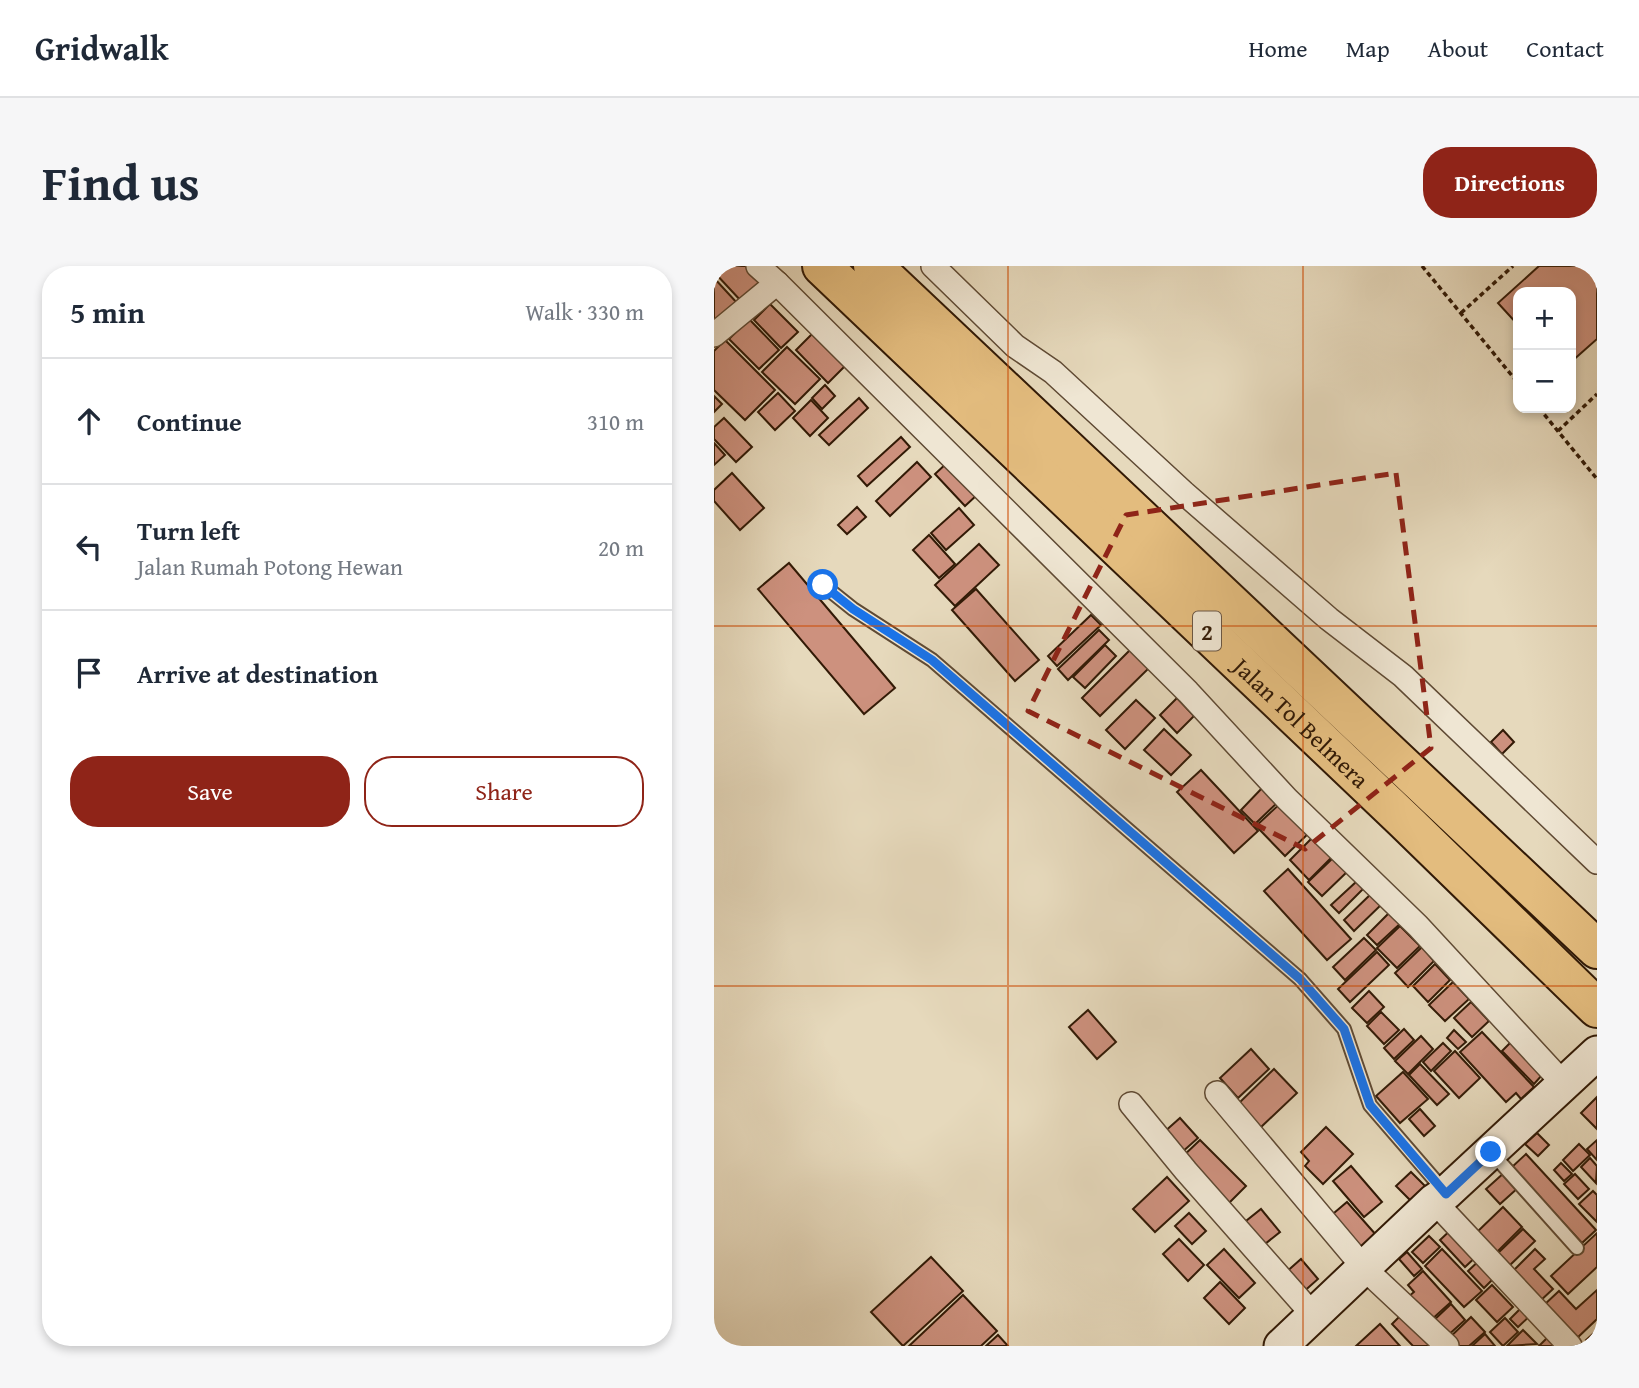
<!DOCTYPE html>
<html lang="en">
<head>
<meta charset="utf-8">
<style>
	:root { --surface:#fff; --page:#f6f6f7; --text:#1f2937; --muted:#747a83; --line:#e0e1e3; --accent:#8f2418 }
	body { margin:0; font-family:"Gentium Book Plus",serif; background:var(--page); color:var(--text) }
	.controls { position:absolute; right:21px; top:21px; display:grid; overflow:hidden; border-radius:14px; box-shadow:0 4px 10px #0003 }
	.controls button { width:63px; height:63px; display:grid; place-items:center; padding:0; border:0; border-bottom:2px solid var(--line); background:var(--surface); color:var(--text); font:35px sans-serif }
	.stop { position:absolute; width:21px; height:21px; margin:-16px; border:5px solid #1a73e8; border-radius:50%; background:#fff }
	.stop.end { background:#1a73e8; border-color:#fff; box-shadow:0 2px 7px #0008 }
	.list { margin:0; padding:0; list-style:none }
	h2 { display:flex; justify-content:space-between; align-items:center; height:91px; margin:0; padding:0 28px; font-size:30px }
	h2 small { font-size:23px; font-weight:400; color:var(--muted) }
	.list li { display:grid; grid-template-columns:46px 1fr auto; gap:21px; align-items:center; box-sizing:border-box; height:126px; padding:0 28px; border-top:2px solid var(--line) }
	.list b { display:block; font-size:26px; white-space:nowrap }
	.list p { margin:0; font-size:23px; white-space:nowrap; color:var(--muted) }
	.list em { font-size:23px; font-style:normal; color:var(--muted) }
	.actions { display:flex; gap:14px; padding:21px 28px }
	.actions a { flex:1; padding:16px 0; border:2px solid var(--accent); border-radius:28px; text-align:center; font-size:24px; color:var(--accent) }
	.actions .main { background:var(--accent); color:#fff }
	.icon { flex:none; width:38px; height:38px; fill:none; stroke:currentColor; stroke-width:2; stroke-linecap:round; stroke-linejoin:round }
	.map { position:relative; flex:none; width:883px; height:1080px; overflow:hidden; border-radius:28px }
	header { display:flex; align-items:center; gap:42px; box-sizing:border-box; height:98px; padding:0 35px; background:var(--surface); border-bottom:2px solid var(--line) }
	header strong { font-size:33px }
	nav { display:flex; gap:38px; margin-inline-start:auto; font-size:24px }
	.intro { display:flex; align-items:center; justify-content:space-between; box-sizing:border-box; height:168px; padding:0 42px }
	h1 { margin:0; font-size:49px }
	.button { padding:18px 32px; border-radius:28px; background:var(--accent); color:#fff; font-size:24px; font-weight:700 }
	main { display:flex; gap:42px; padding:0 42px }
	aside { flex:1; background:var(--surface); border-radius:28px; box-shadow:0 4px 10px #0003 }
	.map>svg:first-child { display:block }
	.building { fill:#cd917e; stroke:#321a06; stroke-width:2 }
	.lines { fill:none; stroke-linecap:round; stroke-linejoin:round }
	.lane-casing { stroke:#5f4a34; stroke-width:16 }
	.street-casing { stroke:#5f4a34; stroke-width:26 }
	.secondary-casing { stroke:#321a06; stroke-width:37 }
	.highway-casing { stroke:#321a06; stroke-width:42 }
	.path { stroke:#321a06; stroke-width:3.5; stroke-dasharray:5 3.5; stroke-linecap:butt }
	.lane { stroke:#efe6d3; stroke-width:12 }
	.street { stroke:#efe6d3; stroke-width:23 }
	.secondary { stroke:#efe6d3; stroke-width:33 }
	.highway { stroke:#e3bc7e; stroke-width:38 }
	.route { stroke:#1a73e8; stroke-width:9 }
	.marked { fill:none; stroke:#8f2418; stroke-width:5; stroke-dasharray:14 9; stroke-linejoin:round }
	.grid { fill:none; stroke:#cd500b; stroke-width:2; stroke-opacity:0.55 }
	.labels { text-anchor:middle; dominant-baseline:central; stroke-width:5; stroke-linejoin:round; paint-order:stroke }
	.shield { fill:#efe6d3; stroke:#6b5744; stroke-width:2 }
	.shield-label { font-size:23px; font-weight:bold; fill:#321a06 }
	.street-label { font-size:24px; fill:#321a06; stroke:#efe6d3 }
</style>
</head>
<body>
<header>
<strong>Gridwalk</strong>
<nav><a>Home</a><a>Map</a><a>About</a><a>Contact</a></nav>
</header>
<div class="intro"><h1>Find us</h1><a class="button">Directions</a></div>
<main>
<aside>
<h2>5 min<small>Walk · 330 m</small></h2>
<ul class="list">
<li><svg class="icon" aria-label="ahead" viewBox="0 0 24 24"><path d="M12 20V5M6 11l6-6 6 6"/></svg><div><b>Continue</b></div><em>310 m</em></li>
<li><svg class="icon" aria-label="left" viewBox="0 0 24 24"><path d="M17 20v-9H6M10 6l-5 5 5 5"/></svg><div><b>Turn left</b><p>Jalan Rumah Potong Hewan</p></div><em>20 m</em></li>
<li><svg class="icon" aria-label="arrive" viewBox="0 0 24 24"><path d="M6 21V4h12l-3 4 3 4H6"/></svg><div><b>Arrive at destination</b></div></li>
</ul>
<div class="actions"><a class="main">Save</a><a>Share</a></div>
</aside>
<div class="map">
<svg width="883" height="1080" viewBox="0 0 883 1080">
	<rect width="100%" height="100%" fill="#e6d9bc"/>
	<filter id="stains"><feTurbulence type="fractalNoise" baseFrequency=".00286" numOctaves="4"/><feColorMatrix values="0 0 0 0 .2 0 0 0 0 .09 0 0 0 0 .02 0 0 0 .5 -.17"/></filter>
	<radialGradient id="worn" r=".72"><stop offset=".6" stop-color="#630" stop-opacity="0"/><stop offset="1" stop-color="#630" stop-opacity=".3"/></radialGradient>
	<g class="building">
		<path d="M0 0H38L51 14 28 36 0 6Z"/>
		<path d="M825 0H883V73L857 96V26H804V59L784 37Z"/>
		<path d="M0 12 24 38 4 57 0 53Z"/>
		<path d="M56 38 84 66 67 82 40 54Z"/>
		<path d="M35 53 65 84 45 103 15 73Z"/>
		<path d="M102 64 134 97 114 117 82 84Z"/>
		<path d="M11 74 61 124 31 154 0 124V85Z"/>
		<path d="M73 81 106 113 81 138 48 106Z"/>
		<path d="M111 119 121 130 108 143 98 132Z"/>
		<path d="M64 127 81 145 61 164 44 146Z"/>
		<path d="M0 130 8 138 0 146Z"/>
		<path d="M145 132 154 142 115 179 105 169Z"/>
		<path d="M97 134 114 152 96 170 79 152Z"/>
		<path d="M10 152 38 181 22 196 0 173V161Z"/>
		<path d="M187 171 196 181 153 220 144 210Z"/>
		<path d="M0 177 11 189 0 199Z"/>
		<path d="M203 196 217 211 176 250 162 235Z"/>
		<path d="M234 196 264 228 251 240 221 208Z"/>
		<path d="M18 207 50 242 26 264 0 235V224Z"/>
		<path d="M143 241 152 251 133 268 124 259Z"/>
		<path d="M245 242 260 259 232 284 217 267Z"/>
		<path d="M215 269 241 298 225 312 199 284Z"/>
		<path d="M265 278 285 299 241 340 221 319Z"/>
		<path d="M75 297 181 422 150 448 44 323Z"/>
		<path d="M262 323 325 394 301 415 238 344Z"/>
		<path d="M377 349 387 359 343 400 334 390Z"/>
		<path d="M385 364 395 374 354 414 344 403Z"/>
		<path d="M391 379 402 390 371 422 359 411Z"/>
		<path d="M419 381 437 400 386 450 368 432Z"/>
		<path d="M463 432 480 450 463 467 446 449Z"/>
		<path d="M422 434 441 452 411 483 392 464Z"/>
		<path d="M450 463 477 489 457 509 430 484Z"/>
		<path d="M789 464 800 476 788 488 777 476Z"/>
		<path d="M487 504 544 565 520 587 463 526Z"/>
		<path d="M550 520 565 535 541 558 527 544Z"/>
		<path d="M570 534 598 564 571 590 542 560Z"/>
		<path d="M599 571 618 591 595 614 576 594Z"/>
		<path d="M621 590 635 604 608 630 594 616Z"/>
		<path d="M574 603 637 673 613 694 550 625Z"/>
		<path d="M642 616 649 623 625 647 617 639Z"/>
		<path d="M659 626 669 637 640 665 630 654Z"/>
		<path d="M677 645 688 656 663 679 653 669Z"/>
		<path d="M686 660 706 680 683 702 663 682Z"/>
		<path d="M650 672 662 684 631 714 619 701Z"/>
		<path d="M708 681 720 695 694 721 681 707Z"/>
		<path d="M663 686 675 699 636 736 624 723Z"/>
		<path d="M721 698 736 714 714 736 699 720Z"/>
		<path d="M739 716 755 733 731 755 715 739Z"/>
		<path d="M655 725 670 741 653 757 638 742Z"/>
		<path d="M757 736 775 755 758 771 740 752Z"/>
		<path d="M374 744 402 776 383 793 355 761Z"/>
		<path d="M667 746 685 764 670 778 653 760Z"/>
		<path d="M690 763 700 774 680 793 670 782Z"/>
		<path d="M740 764 752 776 744 783 733 772Z"/>
		<path d="M768 766 820 821 807 833 802 827 792 836 746 786Z"/>
		<path d="M707 770 719 783 694 808 681 795Z"/>
		<path d="M798 775 829 808 820 818 788 785Z"/>
		<path d="M729 777 737 785 717 805 709 796Z"/>
		<path d="M537 783 555 803 524 832 506 812Z"/>
		<path d="M741 785 766 812 745 832 720 805Z"/>
		<path d="M706 798 735 828 723 839 695 809Z"/>
		<path d="M560 803 583 827 546 862 524 838Z"/>
		<path d="M689 806 714 833 686 857 662 830Z"/>
		<path d="M883 831V863L867 847Z"/>
		<path d="M706 843 721 860 710 870 695 853Z"/>
		<path d="M466 852 484 872 467 887 449 867Z"/>
		<path d="M612 861 639 888 609 918 591 900 595 895 587 886Z"/>
		<path d="M823 867 835 879 824 890 811 878Z"/>
		<path d="M486 874 532 920 512 940 466 893Z"/>
		<path d="M883 874V894L873 883Z"/>
		<path d="M865 878 876 889 859 905 849 894Z"/>
		<path d="M812 888 882 964 868 977 798 901Z"/>
		<path d="M876 892 883 900 882 917 867 901Z"/>
		<path d="M847 897 858 908 850 915 840 904Z"/>
		<path d="M637 900 668 936 650 951 619 915Z"/>
		<path d="M697 906 712 921 697 935 682 920Z"/>
		<path d="M791 906 805 921 786 938 772 923Z"/>
		<path d="M861 908 875 923 864 933 850 918Z"/>
		<path d="M453 911 475 935 441 966 419 943Z"/>
		<path d="M879 925 883 929V956L865 938Z"/>
		<path d="M633 936 663 970 644 986 614 952Z"/>
		<path d="M789 941 808 961 781 988 761 968Z"/>
		<path d="M547 943 566 966 546 982 527 959Z"/>
		<path d="M475 947 492 965 478 978 461 960Z"/>
		<path d="M741 960 766 987 751 1001 726 974Z"/>
		<path d="M809 963 821 975 795 1000 783 988Z"/>
		<path d="M883 967V1001L854 1028 837 1010Z"/>
		<path d="M715 970 726 981 709 997 698 986Z"/>
		<path d="M465 973 490 999 474 1015 449 988Z"/>
		<path d="M510 983 541 1017 525 1032 493 999Z"/>
		<path d="M728 983 768 1025 750 1041 711 1000Z"/>
		<path d="M821 983 831 993 820 1003 839 1023 825 1036 797 1007Z"/>
		<path d="M693 986 708 1003 700 1010 685 993Z"/>
		<path d="M217 991 249 1025 189 1080 157 1046Z"/>
		<path d="M769 991 785 1007 770 1022 754 1005Z"/>
		<path d="M587 993 604 1013 587 1028 570 1008Z"/>
		<path d="M709 1005 737 1036 716 1055 694 1031 700 1026 694 1019Z"/>
		<path d="M506 1016 531 1042 515 1058 490 1032Z"/>
		<path d="M778 1019 799 1041 783 1056 762 1034Z"/>
		<path d="M883 1024V1053L862 1073 830 1039 845 1025 862 1043Z"/>
		<path d="M249 1029 283 1065 267 1080H195Z"/>
		<path d="M812 1037 820 1046 804 1061 796 1053Z"/>
		<path d="M737 1038 751 1054 732 1071 718 1056Z"/>
		<path d="M692 1044 727 1080H699L678 1058Z"/>
		<path d="M757 1051 771 1066 755 1080H737L732 1075Z"/>
		<path d="M791 1052 804 1066 789 1080 776 1066Z"/>
		<path d="M666 1058 686 1080H642Z"/>
		<path d="M809 1064 823 1078 793 1080Z"/>
		<path d="M883 1064V1080H877L872 1074Z"/>
		<path d="M771 1068 781 1080H758Z"/>
		<path d="M284 1069 294 1080H272Z"/>
		<path d="M834 1071 843 1080H825Z"/>
	</g>
	<g class="lines">
		<g class="lane-casing">
			<g id="lane">
				<path d="M109 319 139 343 218 394 586 713 630 763 656 839 732 927"/>
				<path d="M777 886 863 982"/>
			</g>
		</g>
		<g class="street-casing">
			<g id="street">
				<path d="M44 0 63 17"/>
				<path d="M219 0 301 80 339 106 470 227 615 353 689 410 883 596"/>
				<path d="M0 69 63 17 474 426 573 533 704 660 850 818"/>
				<path d="M503 827 651 1003 733 1080"/>
				<path d="M417 838 472 905 600 1050"/>
				<path d="M720 935 856 1080"/>
			</g>
		</g>
		<g class="secondary-casing">
			<path id="secondary" d="M567 1080 720 935 732 927 883 787"/>
		</g>
		<g class="highway-casing">
			<g id="highway">
				<path id="s1" d="M108 0 690 554 883 742"/>
				<path d="M159 0 883 683"/>
			</g>
		</g>
		<g class="path">
			<path d="M708 0 804 117"/>
			<path d="M747 47 799 0"/>
			<path d="M825 142 883 213"/>
			<path d="M844 165 883 128"/>
		</g>
		<use href="#lane" class="lane"/>
		<use href="#street" class="street"/>
		<use href="#secondary" class="secondary"/>
		<use href="#highway" class="highway"/>
	</g>
	<g class="lines">
		<path class="route" d="M109 319 139 343 218 394 586 713 630 763 656 839 732 928 777 886"/>
	</g>
	<path class="marked" d="M682 207 717 482 591 583 314 445 412 249Z"/>
	<path class="grid" d="M294 0V1080M589 0V1080M0 360H883M0 720H883"/>
	<g class="labels">
		<rect class="shield" x="479" y="345.5" width="28" height="39" rx="5"/>
		<g class="shield-label">
			<text x="493" y="365">2</text>
		</g>
		<g class="street-label">
			<text stroke="none"><textPath href="#s1" startOffset="662">Jalan Tol Belmera</textPath></text>
		</g>
	</g>
	<rect width="100%" height="100%" filter="url(#stains)"/>
	<rect width="100%" height="100%" fill="url(#worn)"/>
</svg>
<div class="controls">
<button>+</button>
<button>−</button>
</div>
<div class="stop" style="left:109px;top:319px"></div>
<div class="stop end" style="left:777px;top:886px"></div>
</div>
</main>
</body>
</html>
